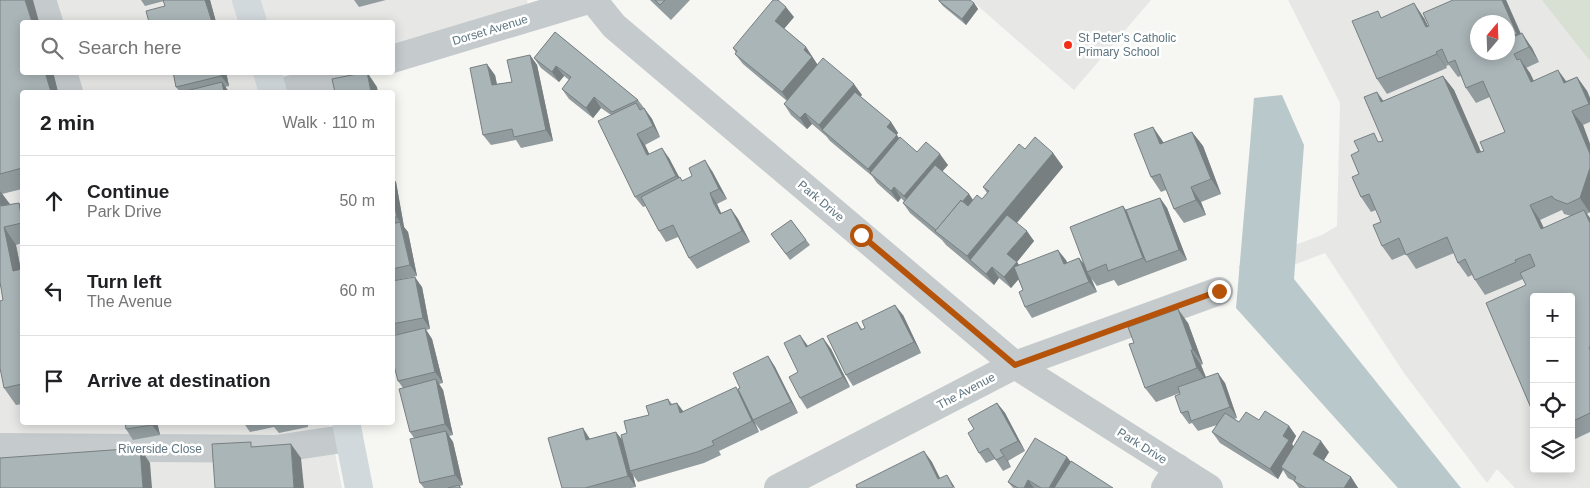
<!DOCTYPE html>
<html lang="en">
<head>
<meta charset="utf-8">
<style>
	:root { --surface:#fff; --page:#f2f2f2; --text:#202124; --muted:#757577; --line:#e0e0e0 }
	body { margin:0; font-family:Helvetica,sans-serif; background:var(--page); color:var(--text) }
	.controls { position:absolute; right:15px; bottom:15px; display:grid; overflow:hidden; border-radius:5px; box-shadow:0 2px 12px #0003 }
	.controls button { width:45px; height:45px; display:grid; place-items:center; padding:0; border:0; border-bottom:1px solid var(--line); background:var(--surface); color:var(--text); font:25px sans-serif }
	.compass { position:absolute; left:1470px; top:15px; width:45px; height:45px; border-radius:50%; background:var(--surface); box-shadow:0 2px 12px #0003; rotate:19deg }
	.stop { position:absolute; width:15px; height:15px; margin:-11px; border:4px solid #b45309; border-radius:50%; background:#fff }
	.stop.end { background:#b45309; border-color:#fff; box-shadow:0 1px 5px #0008 }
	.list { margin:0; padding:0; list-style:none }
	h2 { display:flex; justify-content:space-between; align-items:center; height:65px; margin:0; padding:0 20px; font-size:21px }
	h2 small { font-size:16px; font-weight:400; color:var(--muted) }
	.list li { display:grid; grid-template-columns:32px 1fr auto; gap:15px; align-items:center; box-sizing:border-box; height:90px; padding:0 20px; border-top:1px solid var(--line) }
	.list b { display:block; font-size:19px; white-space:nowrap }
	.list p { margin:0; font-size:16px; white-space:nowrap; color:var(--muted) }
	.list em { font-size:16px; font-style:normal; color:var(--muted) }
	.icon { flex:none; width:28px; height:28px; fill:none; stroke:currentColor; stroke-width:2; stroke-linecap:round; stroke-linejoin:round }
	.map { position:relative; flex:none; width:1590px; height:488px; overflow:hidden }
	.search { position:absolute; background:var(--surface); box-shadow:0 2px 12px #0003; left:20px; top:20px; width:375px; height:55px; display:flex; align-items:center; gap:12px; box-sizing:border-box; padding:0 18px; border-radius:5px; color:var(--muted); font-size:19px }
	.panel { position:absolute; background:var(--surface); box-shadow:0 2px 12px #0003; left:20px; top:90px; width:375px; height:335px; border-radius:5px }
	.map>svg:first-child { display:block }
	.built { fill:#e7e8e6; fill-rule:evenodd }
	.green { fill:#d8dfd3 }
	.water { fill:#b9c9cb }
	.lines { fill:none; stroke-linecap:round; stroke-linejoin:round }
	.minor { stroke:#c5cacc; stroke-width:28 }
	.major { stroke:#d2d9dc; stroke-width:28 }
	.wall { fill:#929c9e; fill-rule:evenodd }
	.shaded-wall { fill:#777f81 }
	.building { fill:#aab5b8; stroke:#777f81; fill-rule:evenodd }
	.route { stroke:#b45309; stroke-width:6 }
	.poi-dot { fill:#f23017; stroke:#fff; stroke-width:2 }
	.labels { text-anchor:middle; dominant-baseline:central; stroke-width:5; stroke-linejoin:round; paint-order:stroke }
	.street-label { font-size:12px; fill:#5f7680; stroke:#fff }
	.poi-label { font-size:12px; fill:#5f7680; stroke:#fff; text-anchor:start }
</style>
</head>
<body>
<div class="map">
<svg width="1590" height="488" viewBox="0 0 1590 488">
	<rect width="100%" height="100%" fill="#f6f6f2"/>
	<g class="built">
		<path d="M0 0H527L530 14 393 50 392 22H22V72L308 73 263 92H22V422L329 423 342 488H0Z"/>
		<path d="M971 0H1151L1074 90Z"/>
		<path d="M1288 0H1590V488H1515L1497 469 1487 483 1404 373 1325 253 1244 284 1238 266 1322 235 1337 226 1340 103ZM1478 22H1508V52H1478ZM1534 297H1571V469H1534Z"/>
	</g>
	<path class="green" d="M1542 0H1590V61Z"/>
	<path class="water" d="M1282 95 1304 145 1294 279 1461 488H1398L1236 308 1254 98Z"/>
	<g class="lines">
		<g class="minor">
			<path d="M42 0 49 22"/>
			<path d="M593 0 614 26 1015 365 1209 488"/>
			<path d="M392 59 588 0"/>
			<path d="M63 72 69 92"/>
			<path d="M282 92 349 72"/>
			<path d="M0 447 276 449 349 438"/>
			<path d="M778 488 1015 365 1219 291"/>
			<path d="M1165 488 1178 468"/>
		</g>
		<g class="major">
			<path d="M246 0 253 22"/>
			<path d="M267 72 273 92"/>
			<path d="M346 422 359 488"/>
		</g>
	</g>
	<g class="wall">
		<path d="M0 0 22 72H53L58 92H22V189L2 194 10 205 19 203 22 208V243L16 245 21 269H22V404L16 405 4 388 3 300 1 287H0Z"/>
		<path d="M141 0H210L216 22H149L165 6 164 1 145 6Z"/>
		<path d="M354 0H386L359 7Z"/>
		<path d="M650 0H690L671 20Z"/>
		<path d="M1453 0H1506L1521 34 1532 48 1539 62 1526 68 1530 73 1534 81H1566L1577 77 1587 91 1590 98V122L1583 125 1590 144V212L1587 214 1590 218V432L1571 441V297H1534V411L1531 408 1526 285 1523 279 1485 295 1475 280 1472 275 1468 277 1458 263 1454 253 1416 269 1406 254 1392 260 1382 246 1381 222 1376 210 1371 212 1361 197 1359 174 1380 141H1383V101L1443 76 1454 90 1481 152 1484 151 1505 132 1490 97 1476 103 1466 88 1461 76 1458 77 1449 65 1446 66 1447 68 1387 94 1377 79 1382 17 1424 18 1428 27ZM1562 210 1564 214 1571 216 1544 228 1540 220Z"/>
		<path d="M939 1 974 3 978 9 966 25 943 6Z"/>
		<path d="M794 17 784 29 806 47 817 64 862 95 860 96 891 122 898 133 896 135 899 138 917 152 948 165 942 171 969 194 973 200 982 199 987 193 983 187 1025 149 1053 153 1063 167 1017 223 1034 241 1017 262 1019 265 1066 260 1067 263 1079 258 1083 263 1123 206 1126 210 1160 198 1167 208 1187 260 1118 286 1114 280 1097 286 1091 278 1097 292 1032 318 1025 307 1023 290 1018 279 1011 288 999 278 994 285 946 245 942 240 910 213 903 203 904 201 901 198 898 202 877 183 872 176 830 141 826 136 812 124 807 129 791 115 784 104 787 101 743 64 735 54 736 53 733 48Z"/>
		<path d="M555 32 638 100 644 108 652 119 660 137 645 145 649 154 669 158 679 178 683 181 712 171 727 199 717 204 721 213 731 209 738 219 750 242 697 269 689 258 678 237 666 242 659 231 646 206 643 207 635 197 611 115 601 108 593 118 569 99 562 89 569 80 564 76 559 82 541 68 534 58Z"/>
		<path d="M530 55 537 65 553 141 521 148 516 140 491 145 483 135 495 75 497 84 512 82Z"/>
		<path d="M173 72H226L229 86 225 87 229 92H180L176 87Z"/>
		<path d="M1153 127 1164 143 1192 132 1203 146 1221 194 1201 202 1206 215 1184 223 1174 209 1166 190 1161 192 1151 177Z"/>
		<path d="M392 177 396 182 404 227 408 232 417 276 392 281Z"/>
		<path d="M791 220 810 245 790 260 771 234Z"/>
		<path d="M392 281 422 287 430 329 426 330 432 339 443 383 439 384 443 390 453 435 449 436 453 442 463 485 460 486 461 488H424L420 483 414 438 410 432 403 388 398 381 406 333 394 335 392 333Z"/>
		<path d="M903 315 921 353 853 386 846 375 857 322 862 329Z"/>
		<path d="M1188 323 1203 364 1201 365 1206 377 1225 383 1237 418 1234 419 1239 422 1259 420 1289 426 1296 436 1292 444 1294 447 1329 452 1323 461 1351 477 1358 488H1299L1294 481 1288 478 1283 470 1278 479 1220 443 1212 432 1217 425 1198 431 1192 423 1189 424 1181 413 1180 393 1156 402 1145 388Z"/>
		<path d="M823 338 831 349 850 387 807 409 800 398 798 372 808 346Z"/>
		<path d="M768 356 775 367 798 413 761 431 755 423 759 432 719 451 721 455 704 463 638 482 633 475 636 487 631 488H562L590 439 622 440 627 433 668 399 672 404 677 403 684 412 740 394V388Z"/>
		<path d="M997 403 1005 413 1025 451 1008 461 1011 467 1003 471 995 459 986 463 979 453 974 429Z"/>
		<path d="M125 422H157L160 435 133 440 126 429Z"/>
		<path d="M243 422H308V427L279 433 274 427 250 432Z"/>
		<path d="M1067 457 1071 462 1113 488H1013L1008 482Z"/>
	</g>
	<g class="shaded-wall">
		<path d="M25 0H33L39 22H32Z"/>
		<path d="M205 0H210L216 22H212Z"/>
		<path d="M1502 0H1506L1527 48 1517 34Z"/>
		<path d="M974 3 978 9 966 25 962 19Z"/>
		<path d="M1414 3 1424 18 1436 42 1426 27Z"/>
		<path d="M786 7 794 17 782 31 775 21Z"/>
		<path d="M1522 33 1532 48 1539 62 1529 47Z"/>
		<path d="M806 47 819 67 789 103 782 92 804 50Z"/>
		<path d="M1436 52 1446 66 1447 68 1437 54Z"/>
		<path d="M530 55 537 65 553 141 546 130Z"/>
		<path d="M1520 59 1530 73 1541 97 1531 82Z"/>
		<path d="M487 64 495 75 499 96 492 85Z"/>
		<path d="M556 66 564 76 559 82 552 72Z"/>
		<path d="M1558 70 1569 85 1564 83Z"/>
		<path d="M45 72H53L58 92H51Z"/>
		<path d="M221 72H226L229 86 221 76Z"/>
		<path d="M367 72 377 87 378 92H371Z"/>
		<path d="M1443 76 1454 90 1488 168 1477 153Z"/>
		<path d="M1577 77 1587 91 1590 98V106Z"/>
		<path d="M222 82 229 92H224Z"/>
		<path d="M854 84 862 95 828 135 822 130 826 136 819 125Z"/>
		<path d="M1377 92 1387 106 1381 102Z"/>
		<path d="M594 97 601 108 593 118 586 108Z"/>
		<path d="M644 108 652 119 660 137 653 126Z"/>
		<path d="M1572 111 1583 125 1590 144V154Z"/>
		<path d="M805 113 812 124 807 129 800 118Z"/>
		<path d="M891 122 898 133 894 138 887 127Z"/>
		<path d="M1153 127 1163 142 1170 159 1160 144Z"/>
		<path d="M1192 132 1203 146 1221 194 1211 179Z"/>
		<path d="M637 134 645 145 655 166 647 155Z"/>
		<path d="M897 135 904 146 874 176 868 169Z"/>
		<path d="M662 148 669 158 684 186 676 176Z"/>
		<path d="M1053 153 1063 167 979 268 970 260 967 256Z"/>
		<path d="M940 154 948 165 912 207 904 196Z"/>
		<path d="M705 160 712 171 727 199 719 189Z"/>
		<path d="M1590 168V213L1580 198Z"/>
		<path d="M392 177 396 182 404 227 408 232 417 276 410 265 401 223 397 217 392 193Z"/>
		<path d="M894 187 901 198 898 202 891 191Z"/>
		<path d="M1191 187 1201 202 1206 215 1196 200Z"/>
		<path d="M0 191 10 204 1 206 0 201Z"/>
		<path d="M710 193 717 204 722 215 720 214Z"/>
		<path d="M969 194 976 205 937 231Z"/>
		<path d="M1160 198 1167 208 1187 260 1179 250Z"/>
		<path d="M19 203 22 208V221Z"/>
		<path d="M1530 205 1540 220 1551 244 1541 229Z"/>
		<path d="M1123 206 1133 221 1146 262 1143 258Z"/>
		<path d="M731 209 738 219 750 242 742 231Z"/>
		<path d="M1584 210 1590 218V223Z"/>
		<path d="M4 227 16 245 22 276 13 271Z"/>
		<path d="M1027 231 1034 241 1017 262 1024 273 1011 288 1004 277 1007 254Z"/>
		<path d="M1058 250 1066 260 1071 274 1064 264Z"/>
		<path d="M1079 258 1087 268V272L1091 278 1097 292 1089 282Z"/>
		<path d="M992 267 999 278 994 285 986 274Z"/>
		<path d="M415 277 422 287 430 329 423 318Z"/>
		<path d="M895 305 903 315 921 353 914 342Z"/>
		<path d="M1178 309 1188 323 1203 364 1193 350Z"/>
		<path d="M425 328 432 339 443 383 435 372Z"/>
		<path d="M800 335 808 346 814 358 806 347Z"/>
		<path d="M823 338 831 349 850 387 843 377Z"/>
		<path d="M1191 350 1201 365 1208 383 1197 368Z"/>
		<path d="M768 356 775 367 798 413 791 402Z"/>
		<path d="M1218 373 1225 383 1237 418 1230 407Z"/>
		<path d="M436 379 443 390 453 435 445 424Z"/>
		<path d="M736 387 743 398 759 432 752 421Z"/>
		<path d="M677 403 684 413H680Z"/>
		<path d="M997 403 1005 413 1025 451 1018 441Z"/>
		<path d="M152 422H157L160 435 152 425Z"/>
		<path d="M1289 426 1296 436 1292 444 1296 450 1281 467 1283 470 1278 479 1270 469 1283 436Z"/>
		<path d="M583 428 590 439 586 440Z"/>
		<path d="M446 431 453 442 463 485 455 475Z"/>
		<path d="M616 432 624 442 630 471 633 475 636 487 628 476Z"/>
		<path d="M1321 441 1329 452 1321 465 1313 454Z"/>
		<path d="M291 444 301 458 304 488H294Z"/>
		<path d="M140 448 150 463 152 488H143Z"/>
		<path d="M1000 450 1008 461 1011 467 1004 456Z"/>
		<path d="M924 451 932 462 945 488 938 479Z"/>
		<path d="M1067 457 1075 468 1062 488H1049Z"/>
		<path d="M947 475 954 486 955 488H954L953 487Z"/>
		<path d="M1351 477 1358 488H1344Z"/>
		<path d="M1028 480 1034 488H1024Z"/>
	</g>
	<g class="building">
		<path d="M0 0H25L32 22H22V72H45L51 92H22V168L0 174Z"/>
		<path d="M163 0H205L212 22H162V21L156 22H149L146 11 165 6Z"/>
		<path d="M655 0H665L660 5Z"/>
		<path d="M773 0H778L786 7 775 21 806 47 804 50 812 57 782 92 735 54 737 51 733 48Z"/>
		<path d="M939 0H970L974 3 962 19 939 1Z"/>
		<path d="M1453 0H1502L1517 34 1508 37 1509 39 1522 33 1529 47 1514 54 1517 60 1520 59 1531 82 1558 70 1564 83 1577 77 1589 104 1572 111 1590 154V168L1580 198 1567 204 1554 199 1552 196 1530 205 1541 229 1584 210 1590 223V347H1589L1590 350V413L1571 422V297H1534V406L1531 408 1486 303 1526 285 1520 273 1535 266 1530 254 1515 260 1516 262 1475 280 1465 259 1458 263 1447 237 1406 255 1399 238 1382 246 1373 225 1381 222 1369 194 1361 197 1352 177 1359 174 1351 155 1359 151 1354 141 1374 133 1378 142 1383 141 1364 97 1377 92 1381 102 1443 76 1477 153 1484 151 1480 142 1505 132 1483 81 1466 88 1455 60 1448 63 1442 49 1436 52 1437 54 1377 79 1352 21 1378 11 1381 18 1414 3 1426 27 1429 26 1423 13ZM1478 22H1508V52H1478Z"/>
		<path d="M555 32 638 100 612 112 594 97 586 108 562 89 571 77 556 66 552 72 534 58Z"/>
		<path d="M530 55 546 130 514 137 512 129 483 135 470 68 487 64 492 85 512 82 507 60Z"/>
		<path d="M823 58 854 84 819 125 805 113 800 118 784 104Z"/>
		<path d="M173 72H221V76L176 87Z"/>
		<path d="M367 72 371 92H335L332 79Z"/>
		<path d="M222 82 224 92H182Z"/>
		<path d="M855 92 891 122 887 127 897 135 868 169 822 130Z"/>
		<path d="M636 103 640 110 644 108 653 126 637 134 647 155 662 148 676 176 635 197 598 121Z"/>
		<path d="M1153 127 1160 144 1192 132 1211 179 1191 187 1196 200 1174 209 1160 174 1151 177 1134 134Z"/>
		<path d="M900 137 917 152 926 142 940 154 904 196 894 187 891 191 870 173Z"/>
		<path d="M1035 137 1053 153 967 256 935 231 961 200 968 206 977 195 982 199 989 191 983 187 1019 144 1025 149Z"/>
		<path d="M705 160 719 189 710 193 714 204 720 214 731 209 742 231 689 258 673 225 659 231 641 197 680 177 682 181 692 176 689 168Z"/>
		<path d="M935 165 969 194 962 202 961 200 936 230 903 203Z"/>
		<path d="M392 193 397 217 392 218Z"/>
		<path d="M1160 198 1179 250 1146 262 1126 210Z"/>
		<path d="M0 201 1 206 19 203 22 221V223L4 227 13 271 22 269V384L4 388 0 368V301L3 300 0 282Z"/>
		<path d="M1123 206 1143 258 1108 271 1106 264 1087 272 1070 227Z"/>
		<path d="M1007 215 1027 231 1007 254 1017 262 1004 277 992 267 986 274 970 260Z"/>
		<path d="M791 220 806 240 786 254 771 234Z"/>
		<path d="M400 222 410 265 392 269V224Z"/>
		<path d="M1058 250 1064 264 1079 258 1089 282 1025 307 1019 292 1023 290 1014 267Z"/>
		<path d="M415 277 423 318 392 324V281Z"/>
		<path d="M895 305 914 342 846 375 827 336 857 322 861 330 865 328 862 321Z"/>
		<path d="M1178 309 1193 350H1191L1197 368 1145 388 1129 344 1134 343 1128 327Z"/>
		<path d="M425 328 435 372 398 381 392 358V336Z"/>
		<path d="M800 335 806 347 823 338 843 377 800 398 789 377 798 372 784 343Z"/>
		<path d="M768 356 791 402 753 420 738 389 740 388 733 373Z"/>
		<path d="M1218 373 1230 407 1191 421 1188 411 1181 413 1175 396 1180 394 1178 387Z"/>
		<path d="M436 379 445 424 410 432 399 389Z"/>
		<path d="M736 387 752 421 712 441 714 445 697 452 630 471 621 435 627 433 624 421 649 415 646 406 668 399 670 405 677 403 680 413Z"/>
		<path d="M997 403 1018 441 1000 450 1004 456 996 460 988 448 979 453 968 433 974 429 968 419Z"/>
		<path d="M1265 411 1289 426 1283 436 1289 440 1270 469 1212 432 1225 413 1239 422 1246 412 1259 420Z"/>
		<path d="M125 422H152V425L126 429Z"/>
		<path d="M583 428 586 440 616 432 628 476 585 488H562L548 438Z"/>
		<path d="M446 431 455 475 420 483 410 439Z"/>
		<path d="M1303 431 1321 441 1313 454 1351 477 1344 488H1306L1294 481 1296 477 1281 467Z"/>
		<path d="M1035 438 1067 457 1049 488H1041L1028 480 1024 488H1018L1008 482Z"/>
		<path d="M251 442V447L291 444 294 488H215L212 444Z"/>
		<path d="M140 448 143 488H0V458Z"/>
		<path d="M924 451 938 479 947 475 953 487 951 488H857L856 485Z"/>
		<path d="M1071 461 1113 488H1054Z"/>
		<path d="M459 485 460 488H448Z"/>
	</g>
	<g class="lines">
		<path class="route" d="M861 235 1015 365 1219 291"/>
	</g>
	<circle class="poi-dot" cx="1068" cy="45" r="5"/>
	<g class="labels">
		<g class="street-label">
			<text transform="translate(490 30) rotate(-17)">Dorset Avenue</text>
			<text transform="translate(821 201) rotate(40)">Park Drive</text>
			<text transform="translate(966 391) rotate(-28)">The Avenue</text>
			<text transform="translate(1142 446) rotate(32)">Park Drive</text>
			<text x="160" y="449">Riverside Close</text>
		</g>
		<g class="poi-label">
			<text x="1078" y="38">St Peter's Catholic<tspan x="1078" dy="14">Primary School</tspan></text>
		</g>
	</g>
</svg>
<div class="controls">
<button>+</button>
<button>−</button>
<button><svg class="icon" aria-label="locate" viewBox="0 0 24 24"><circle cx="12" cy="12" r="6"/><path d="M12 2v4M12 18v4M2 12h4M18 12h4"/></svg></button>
<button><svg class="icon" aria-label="layers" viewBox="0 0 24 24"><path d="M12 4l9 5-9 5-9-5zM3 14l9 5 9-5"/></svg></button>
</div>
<svg class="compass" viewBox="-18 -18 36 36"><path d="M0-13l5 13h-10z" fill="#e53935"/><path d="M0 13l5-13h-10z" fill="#757577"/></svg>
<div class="stop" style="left:861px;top:235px"></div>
<div class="stop end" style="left:1219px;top:291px"></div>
<div class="search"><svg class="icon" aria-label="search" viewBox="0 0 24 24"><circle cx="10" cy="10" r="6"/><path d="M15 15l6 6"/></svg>Search here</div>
<section class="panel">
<h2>2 min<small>Walk · 110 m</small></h2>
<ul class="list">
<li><svg class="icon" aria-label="ahead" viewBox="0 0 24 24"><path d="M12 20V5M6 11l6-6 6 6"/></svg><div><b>Continue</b><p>Park Drive</p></div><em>50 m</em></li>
<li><svg class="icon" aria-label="left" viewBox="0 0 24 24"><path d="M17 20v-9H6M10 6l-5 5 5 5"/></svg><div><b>Turn left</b><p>The Avenue</p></div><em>60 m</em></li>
<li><svg class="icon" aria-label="arrive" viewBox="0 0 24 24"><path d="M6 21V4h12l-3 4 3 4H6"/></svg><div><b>Arrive at destination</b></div></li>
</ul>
</section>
</div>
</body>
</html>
